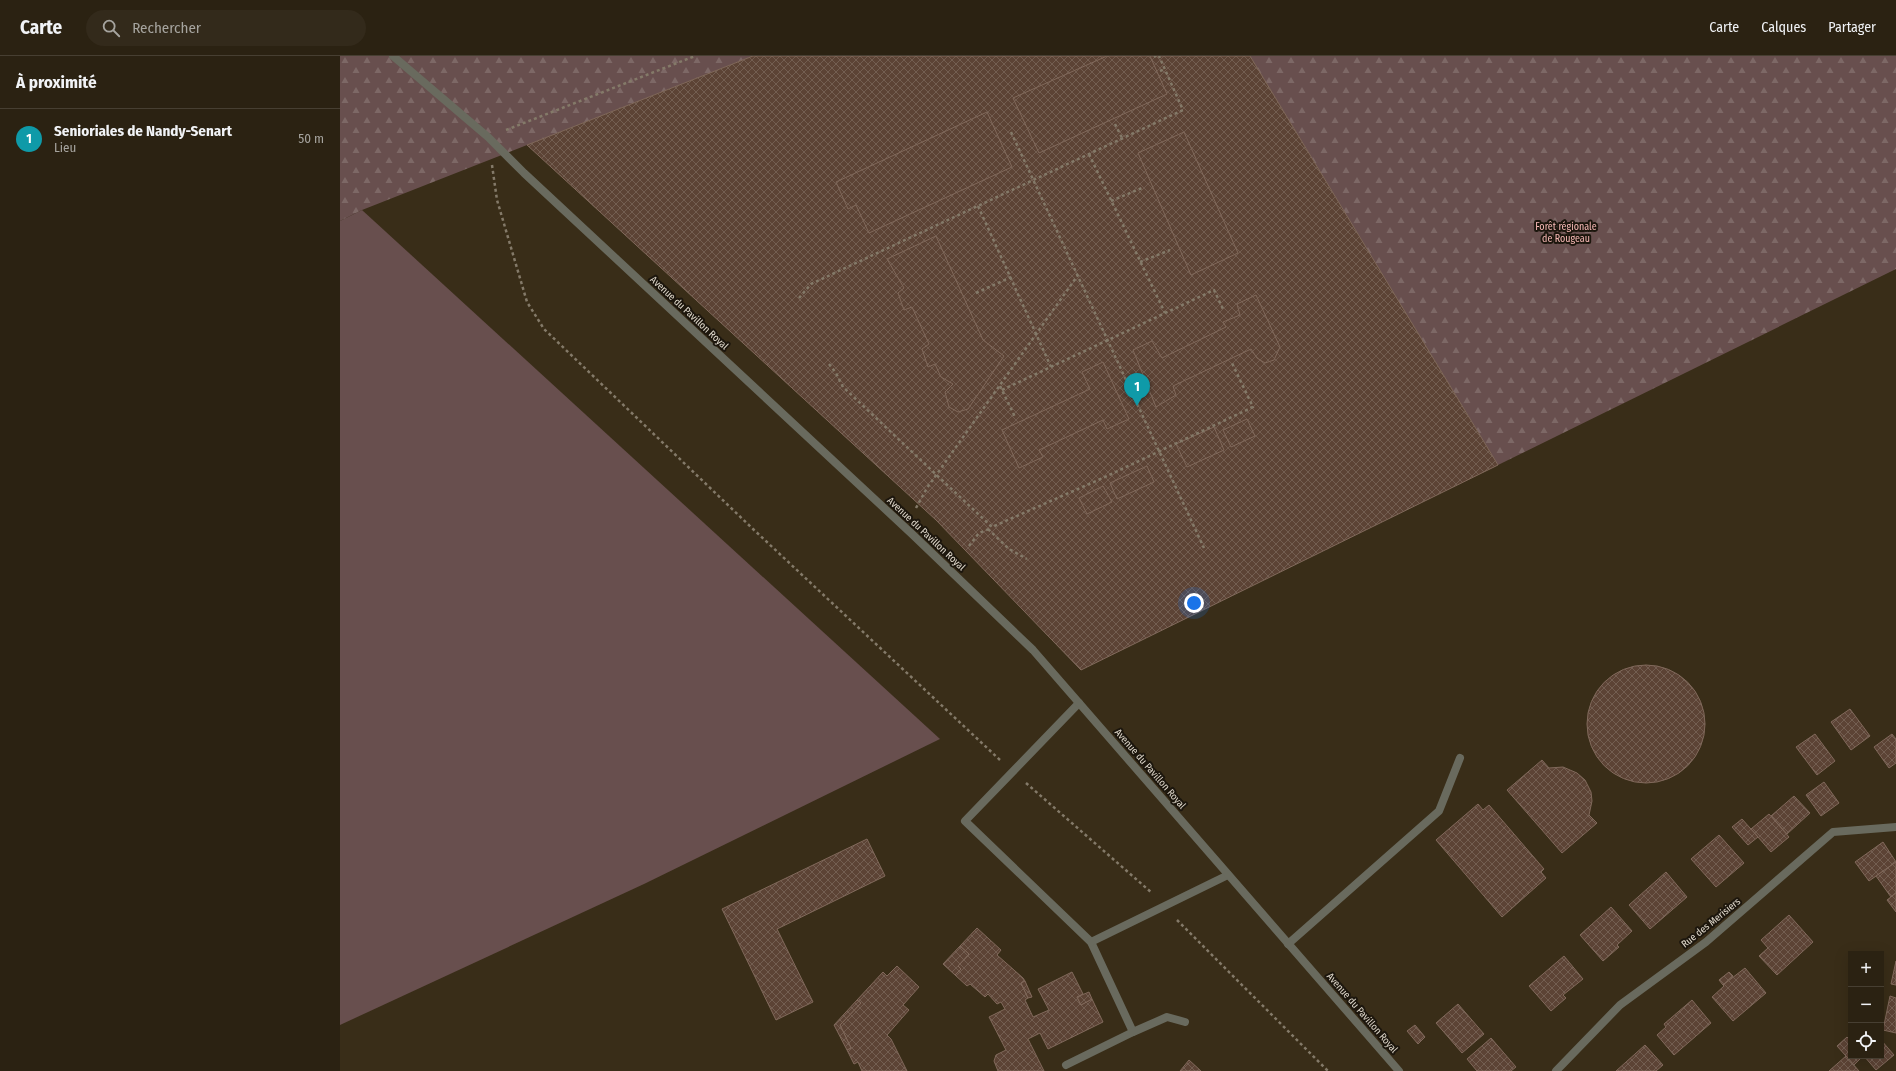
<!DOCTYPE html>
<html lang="fr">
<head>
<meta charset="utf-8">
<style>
	:root { --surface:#2b2212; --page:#332a1b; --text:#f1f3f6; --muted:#a6a49f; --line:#473f32; --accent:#b45309 }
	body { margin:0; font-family:"Fira Sans Condensed",sans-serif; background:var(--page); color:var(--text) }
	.controls { position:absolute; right:12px; bottom:12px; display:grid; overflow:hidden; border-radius:0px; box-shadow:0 4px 16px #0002 }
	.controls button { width:36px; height:36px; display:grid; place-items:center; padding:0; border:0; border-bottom:1px solid var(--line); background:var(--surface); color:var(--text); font:20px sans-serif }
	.you { position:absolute; left:854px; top:547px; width:14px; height:14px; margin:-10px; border:3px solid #fff; border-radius:50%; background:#1a73e8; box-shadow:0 0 0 6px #1a73e833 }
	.badge { display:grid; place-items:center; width:26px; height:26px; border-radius:50%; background:var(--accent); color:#fff; font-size:13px; font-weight:700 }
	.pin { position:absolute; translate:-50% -33px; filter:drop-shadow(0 1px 2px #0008) }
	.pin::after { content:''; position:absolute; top:21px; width:14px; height:12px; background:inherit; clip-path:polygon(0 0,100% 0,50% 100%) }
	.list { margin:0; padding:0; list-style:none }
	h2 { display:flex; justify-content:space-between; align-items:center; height:52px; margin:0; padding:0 16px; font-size:17px }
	h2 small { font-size:13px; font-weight:400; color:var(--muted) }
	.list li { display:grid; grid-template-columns:26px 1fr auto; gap:12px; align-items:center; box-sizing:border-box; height:60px; padding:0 16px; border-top:1px solid var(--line) }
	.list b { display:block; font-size:15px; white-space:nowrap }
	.list p { margin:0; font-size:13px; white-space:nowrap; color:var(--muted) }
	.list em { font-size:13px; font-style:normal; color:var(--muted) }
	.icon { flex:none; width:22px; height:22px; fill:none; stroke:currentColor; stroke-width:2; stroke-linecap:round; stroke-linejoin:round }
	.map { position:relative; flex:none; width:1556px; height:1015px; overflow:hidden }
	header { display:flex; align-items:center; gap:24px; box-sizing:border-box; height:56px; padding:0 20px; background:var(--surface); border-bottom:1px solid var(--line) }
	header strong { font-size:19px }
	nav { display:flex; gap:22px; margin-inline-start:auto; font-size:14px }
	.search { width:280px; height:36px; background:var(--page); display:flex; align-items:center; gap:10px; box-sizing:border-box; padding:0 14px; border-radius:22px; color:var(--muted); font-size:15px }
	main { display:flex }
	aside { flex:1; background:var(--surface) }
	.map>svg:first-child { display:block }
	.green { fill:#684f4e }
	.forest { fill:url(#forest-firs) }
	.building { fill:url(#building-cross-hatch); stroke:#81695b }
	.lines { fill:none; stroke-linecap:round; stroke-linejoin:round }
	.path { stroke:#847a69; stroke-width:2.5; stroke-dasharray:3 3; stroke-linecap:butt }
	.service { stroke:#696a5e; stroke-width:8 }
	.minor { stroke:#696a5e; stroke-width:8 }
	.labels { text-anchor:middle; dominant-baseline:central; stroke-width:4; stroke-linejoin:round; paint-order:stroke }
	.park-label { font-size:10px; fill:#f6b8b5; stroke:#1c160d }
	.street-label { font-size:10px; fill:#e0d9cc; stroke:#1c160d }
</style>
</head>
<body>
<header>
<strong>Carte</strong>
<div class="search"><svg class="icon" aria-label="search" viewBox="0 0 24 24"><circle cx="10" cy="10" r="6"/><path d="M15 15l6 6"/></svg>Rechercher</div>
<nav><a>Carte</a><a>Calques</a><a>Partager</a></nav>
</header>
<main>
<aside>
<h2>À proximité<small></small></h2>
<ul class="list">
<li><span class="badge" style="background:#0f9aa8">1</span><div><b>Senioriales de Nandy-Senart</b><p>Lieu</p></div><em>50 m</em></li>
</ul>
</aside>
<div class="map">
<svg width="1556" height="1015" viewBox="0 0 1556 1015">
	<defs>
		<pattern id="forest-firs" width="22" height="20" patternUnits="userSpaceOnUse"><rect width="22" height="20" fill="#684f4e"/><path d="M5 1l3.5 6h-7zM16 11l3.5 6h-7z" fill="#7d6866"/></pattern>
		<pattern id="building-cross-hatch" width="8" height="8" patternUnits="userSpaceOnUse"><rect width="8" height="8" fill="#5c4335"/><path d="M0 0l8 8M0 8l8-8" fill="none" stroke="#735e51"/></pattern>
	</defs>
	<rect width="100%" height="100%" fill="#392d18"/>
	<path class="green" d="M22 154 600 683 304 828 0 969V165Z"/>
	<g class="forest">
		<path d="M0 0H413L22 154 0 165Z"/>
		<path d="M910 0H1556V213L1158 409Z"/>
	</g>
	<g class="building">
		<path d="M413 0H910L1158 409 741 614 596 464 187 89Z"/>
		<path d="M767 0H810L827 38 699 97 673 42Z"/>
		<path d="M647 56 672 111 529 177 516 149 508 153 496 126Z"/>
		<path d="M844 76 898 197 851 219 798 97Z"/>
		<path d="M596 180 643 284 664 300 628 353 618 356 609 351 605 336 613 328 601 321 595 308 588 311 582 293 589 288 572 251 564 254 558 237 564 232 547 203Z"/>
		<path d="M916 239 940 291 934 304 925 307 917 302 911 293 833 330 836 339 816 351 793 294 812 285 822 302 886 271 883 266 900 259 897 248Z"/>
		<path d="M763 306 789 363 767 373 763 364 699 394 703 401 679 412 662 374 750 333 742 316Z"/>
		<path d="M907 363 915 380 891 391 883 374Z"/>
		<path d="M874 371 884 394 847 411 836 388Z"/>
		<path d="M807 410 814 426 777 443 770 427Z"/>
		<path d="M763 430 772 446 747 458 739 442Z"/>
		<circle cx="1306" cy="668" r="59"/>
		<path d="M1510 653 1530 680 1511 694 1491 666Z"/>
		<path d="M1475 678 1495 705 1477 719 1456 691Z"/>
		<path d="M1552 678 1556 683V707L1549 712 1534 691Z"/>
		<path d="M1202 704 1209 712 1223 711 1237 717 1245 724 1251 736 1252 745 1249 759 1257 767 1222 797 1167 734Z"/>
		<path d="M1484 726 1499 747 1481 760 1466 739Z"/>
		<path d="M1454 740 1470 757 1447 778 1431 760Z"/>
		<path d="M1138 748 1143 754 1149 749 1204 813 1201 816 1206 822 1162 861 1096 784Z"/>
		<path d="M1429 758 1449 781 1431 796 1411 773Z"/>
		<path d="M1402 763 1418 781 1408 789 1392 771Z"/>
		<path d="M1379 779 1404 807 1376 831 1351 803Z"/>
		<path d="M527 783 545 820 437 873 473 946 436 964 382 853Z"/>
		<path d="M1543 786 1556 806 1529 825 1515 806Z"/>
		<path d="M1556 806V837L1551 841 1536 820Z"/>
		<path d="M1326 816 1347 841 1310 873 1289 849Z"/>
		<path d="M1556 837V856L1547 844Z"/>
		<path d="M1271 851 1292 875 1277 889 1279 891 1263 905 1240 879Z"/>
		<path d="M1449 859 1473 886 1437 919 1419 900 1428 892 1421 884Z"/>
		<path d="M637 872 661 894 657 899 683 922 685 925 681 927 688 942 685 944 693 961 709 954 698 933 732 916 743 938 737 941 741 949 752 943 763 966 708 993 700 977 688 983 704 1015H658L654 1005 656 999 666 994 649 961 665 953 661 946 657 948 648 938 645 941 630 928 627 930 615 919 621 913 618 910 629 898 620 890Z"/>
		<path d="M620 890 629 898 618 910 621 913 615 919 603 908Z"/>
		<path d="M1224 900 1243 923 1223 939 1226 942 1211 955 1189 930Z"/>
		<path d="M1556 905V929L1551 928Z"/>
		<path d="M557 910 579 931 563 949 569 954 547 979 551 983 567 1015H522L518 1006 514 1008 507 994 511 992 500 969 521 947 517 944 543 916 547 920Z"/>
		<path d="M1405 912 1426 937 1393 965 1372 941 1384 930 1383 929Z"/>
		<path d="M1389 916 1393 920 1383 929 1379 924Z"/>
		<path d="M685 925 692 941 688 942 681 927Z"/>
		<path d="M749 936 752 943 741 949 737 941Z"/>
		<path d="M1550 940 1556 942V977L1543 974Z"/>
		<path d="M517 944 521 947 500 969 511 992 507 994 494 969Z"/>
		<path d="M1352 944 1371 967 1334 999 1317 979 1326 971 1324 968Z"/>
		<path d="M1118 948 1144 978 1122 997 1096 967Z"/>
		<path d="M1075 969 1085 981 1078 988 1067 975Z"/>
		<path d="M1507 981 1511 985V1000H1523L1514 1009 1497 990Z"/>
		<path d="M1151 982 1176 1011 1171 1015H1137L1127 1003Z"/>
		<path d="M1541 984 1554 999 1536 1014 1524 1000H1541Z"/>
		<path d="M1305 989 1323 1009 1316 1015H1276Z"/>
		<path d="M1506 1000 1519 1015H1489Z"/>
		<path d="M849 1004 861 1015H840Z"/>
	</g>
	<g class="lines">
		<g class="path">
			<path d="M814 1 816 0"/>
			<path d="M820 15 825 13"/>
			<path d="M775 68 782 82"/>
			<path d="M166 74 355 0"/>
			<path d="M671 76 864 492"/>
			<path d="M749 98 825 257"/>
			<path d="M152 109 157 144 187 246 204 273 413 473 660 704"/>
			<path d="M771 145 802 132"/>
			<path d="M638 150 711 311"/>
			<path d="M800 206 830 194"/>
			<path d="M636 237 671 221"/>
			<path d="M459 242 471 228 843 54 819 0"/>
			<path d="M489 308 496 317 503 331 652 471 765 421 913 351 891 305"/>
			<path d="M660 330 675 361"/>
			<path d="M662 334 874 234 883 253"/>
			<path d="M576 452 587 432 738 219"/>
			<path d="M648 473 669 493 687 503"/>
			<path d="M629 490 639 477 649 473"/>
			<path d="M686 727 812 837"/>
			<path d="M837 864 988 1015"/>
		</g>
		<g class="service">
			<path d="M739 647 625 765 751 886 793 976"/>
			<path d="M751 886 888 819"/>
			<path d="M948 888 1099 755 1120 702"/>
			<path d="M726 1009 793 976 827 961 845 966"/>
		</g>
		<g class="minor">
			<path d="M53 0 148 81 184 117 572 478 693 594 1059 1015"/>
			<path d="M1216 1015 1280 949 1366 886 1493 776 1556 771"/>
		</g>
	</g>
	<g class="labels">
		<g class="park-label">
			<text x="1226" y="171">Forêt régionale<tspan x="1226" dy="12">de Rougeau</tspan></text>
		</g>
		<g class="street-label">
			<text transform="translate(349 257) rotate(43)">Avenue du Pavillon Royal</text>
			<text transform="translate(586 478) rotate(43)">Avenue du Pavillon Royal</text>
			<text transform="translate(810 713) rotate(49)">Avenue du Pavillon Royal</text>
			<text transform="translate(1371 867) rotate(-39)">Rue des Merisiers</text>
			<text transform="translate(1022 957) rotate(49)">Avenue du Pavillon Royal</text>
		</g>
	</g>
</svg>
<div class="controls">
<button>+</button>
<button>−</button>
<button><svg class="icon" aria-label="locate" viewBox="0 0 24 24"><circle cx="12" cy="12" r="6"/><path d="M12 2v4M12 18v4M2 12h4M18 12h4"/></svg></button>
</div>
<div class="you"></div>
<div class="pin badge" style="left:797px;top:350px;background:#0f9aa8">1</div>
</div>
</main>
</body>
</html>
